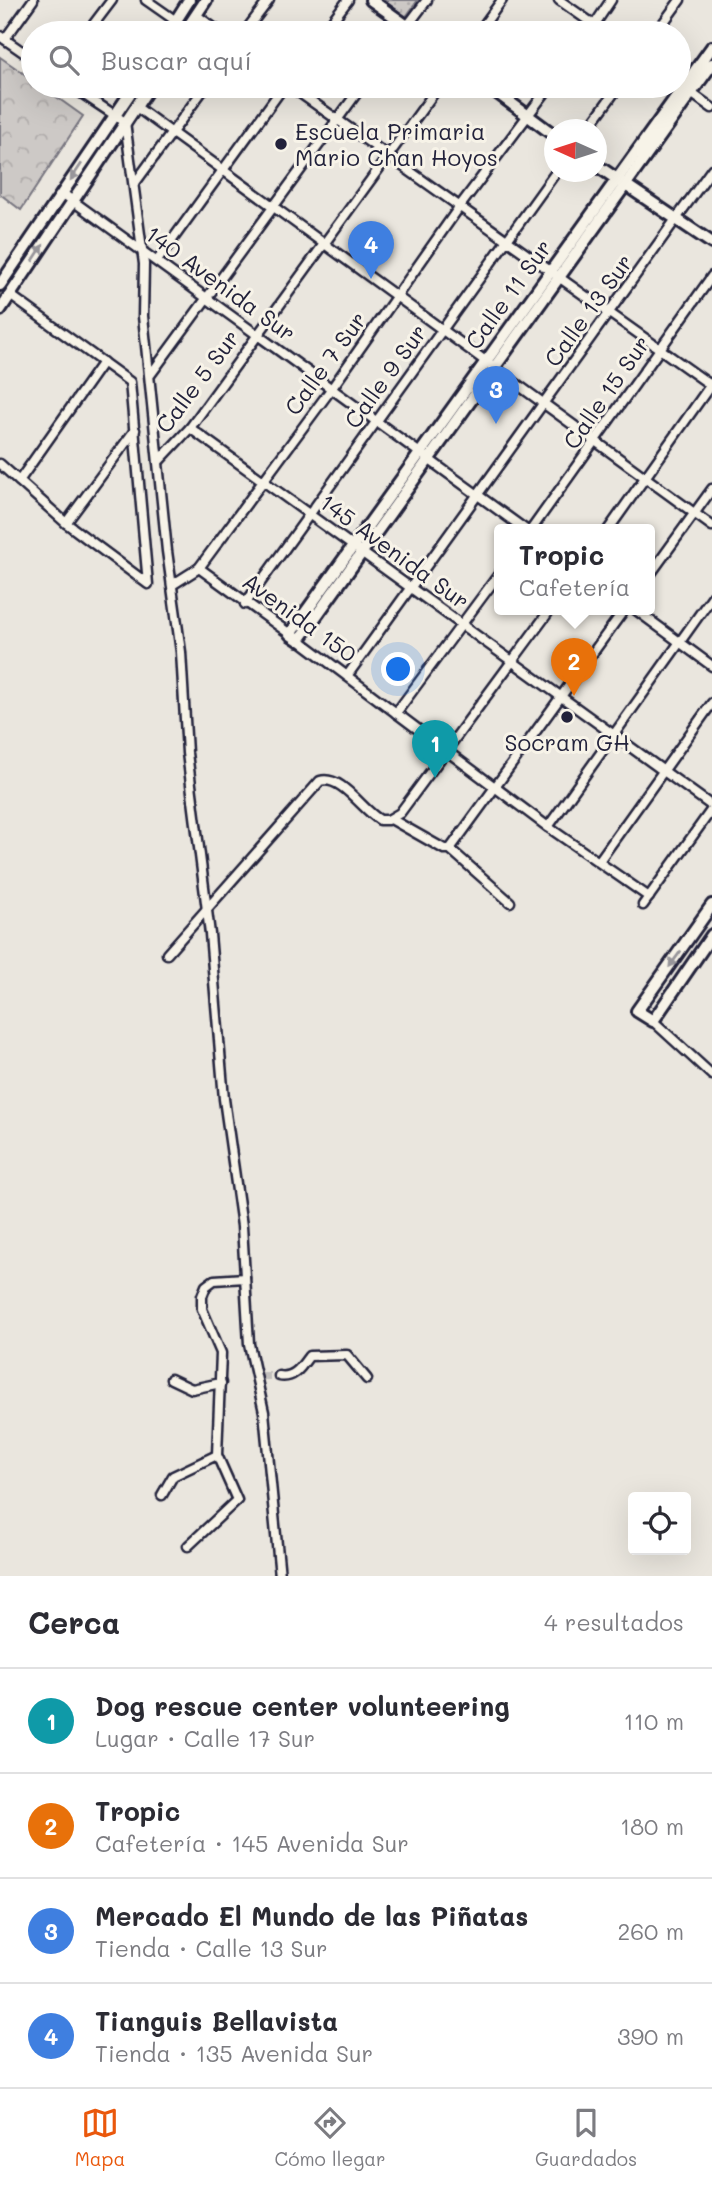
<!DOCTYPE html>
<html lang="es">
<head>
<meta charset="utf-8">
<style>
	:root { --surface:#fff; --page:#f2f2f3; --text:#2b2b33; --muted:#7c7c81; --line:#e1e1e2; --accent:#ea580c }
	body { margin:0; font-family:Mali,sans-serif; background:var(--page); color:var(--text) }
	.controls { position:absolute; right:21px; bottom:21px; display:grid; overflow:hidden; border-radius:7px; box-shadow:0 7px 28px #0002 }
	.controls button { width:63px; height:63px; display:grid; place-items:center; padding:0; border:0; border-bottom:2px solid var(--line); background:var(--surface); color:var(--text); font:35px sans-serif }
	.compass { position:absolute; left:544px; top:119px; width:63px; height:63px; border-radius:50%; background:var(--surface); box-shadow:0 7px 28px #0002; rotate:273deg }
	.you { position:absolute; left:399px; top:670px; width:24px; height:24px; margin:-18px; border:5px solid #fff; border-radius:50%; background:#1a73e8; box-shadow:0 0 0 10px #1a73e833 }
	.badge { display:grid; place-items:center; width:46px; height:46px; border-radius:50%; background:var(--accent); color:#fff; font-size:23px; font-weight:700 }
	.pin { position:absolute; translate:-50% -58px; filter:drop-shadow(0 2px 4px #0008) }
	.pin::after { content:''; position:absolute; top:37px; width:24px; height:21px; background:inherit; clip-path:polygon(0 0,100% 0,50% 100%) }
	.popup { position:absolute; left:494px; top:524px; width:161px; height:91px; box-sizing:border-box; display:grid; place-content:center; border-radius:7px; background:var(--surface); filter:drop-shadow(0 2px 5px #0005); font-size:23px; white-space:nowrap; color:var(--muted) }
	.popup b { font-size:26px; color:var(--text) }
	.popup::after { content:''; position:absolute; left:50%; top:100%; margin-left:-14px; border:14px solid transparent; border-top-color:var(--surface) }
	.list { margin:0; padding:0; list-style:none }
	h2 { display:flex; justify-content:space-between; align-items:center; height:91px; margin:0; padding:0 28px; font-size:30px }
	h2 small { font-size:23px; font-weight:400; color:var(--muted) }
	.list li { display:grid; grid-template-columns:46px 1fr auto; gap:21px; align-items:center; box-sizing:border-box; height:105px; padding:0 28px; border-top:2px solid var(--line) }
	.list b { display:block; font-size:26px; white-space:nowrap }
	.list p { margin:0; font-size:23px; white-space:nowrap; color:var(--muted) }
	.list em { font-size:23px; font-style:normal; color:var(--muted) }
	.icon { flex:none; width:38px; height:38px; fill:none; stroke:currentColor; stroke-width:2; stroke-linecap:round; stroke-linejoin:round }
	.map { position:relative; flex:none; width:712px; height:1576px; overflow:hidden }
	.search { position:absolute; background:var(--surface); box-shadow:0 7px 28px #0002; left:21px; right:21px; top:21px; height:77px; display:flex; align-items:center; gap:18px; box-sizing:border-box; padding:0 24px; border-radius:38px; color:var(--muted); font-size:26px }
	.sheet { height:511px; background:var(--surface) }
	nav { display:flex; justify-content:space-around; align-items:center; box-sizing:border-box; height:98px; border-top:2px solid var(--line); background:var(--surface); font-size:19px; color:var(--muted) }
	nav a { display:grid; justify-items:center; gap:4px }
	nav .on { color:var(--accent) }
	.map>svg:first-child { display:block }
	.grass { fill:#cdc9c6; stroke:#787680; stroke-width:2 }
	.forest { fill:url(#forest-crowns); stroke:#787680; stroke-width:2 }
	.park { fill:url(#park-dots); stroke:#787680; stroke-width:2 }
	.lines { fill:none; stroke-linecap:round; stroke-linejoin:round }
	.street-tunnel { stroke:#c2bfbd; stroke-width:8; stroke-dasharray:8 4; stroke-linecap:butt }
	.street-casing { stroke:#22223b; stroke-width:13 }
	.secondary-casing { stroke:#22223b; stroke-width:16 }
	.street { stroke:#f7f3e8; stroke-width:8 }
	.secondary { stroke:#f7f3e8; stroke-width:10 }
	.oneway { fill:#97959a }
	.poi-dot { fill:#22223b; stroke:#f7f3e8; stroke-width:2.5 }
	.labels { text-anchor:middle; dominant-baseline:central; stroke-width:6; stroke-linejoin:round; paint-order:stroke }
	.poi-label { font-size:23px; fill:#22223b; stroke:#f7f3e8; text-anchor:start }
	.street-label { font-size:23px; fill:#22223b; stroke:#f7f3e8 }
</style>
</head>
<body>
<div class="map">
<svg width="712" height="1576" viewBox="0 0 712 1576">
	<defs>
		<pattern id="forest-crowns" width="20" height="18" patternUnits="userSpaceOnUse" patternTransform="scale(1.75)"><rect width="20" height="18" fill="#cdc9c6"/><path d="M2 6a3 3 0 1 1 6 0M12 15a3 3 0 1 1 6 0" fill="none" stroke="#b0acab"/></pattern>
		<pattern id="park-dots" width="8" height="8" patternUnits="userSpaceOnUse" patternTransform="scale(1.75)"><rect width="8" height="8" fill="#cdc9c6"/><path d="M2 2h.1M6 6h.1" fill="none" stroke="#b0acab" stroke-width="1.8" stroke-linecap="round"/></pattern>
	</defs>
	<rect width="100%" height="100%" fill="#eae6de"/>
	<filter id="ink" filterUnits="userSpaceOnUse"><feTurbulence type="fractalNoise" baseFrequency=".0143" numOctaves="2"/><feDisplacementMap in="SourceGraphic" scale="14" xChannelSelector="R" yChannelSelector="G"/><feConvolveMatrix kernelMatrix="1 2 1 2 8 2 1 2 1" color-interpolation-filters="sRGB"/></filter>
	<g filter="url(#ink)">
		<g class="grass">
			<path d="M116 122 119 123 117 129 72 192 69 188Z"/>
			<path d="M64 202 65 204 0 302V293Z"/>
		</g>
		<path class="forest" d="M0 57 33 80V86H41L83 116 21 210 0 194Z"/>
		<path class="park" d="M380 0H418L405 18Z"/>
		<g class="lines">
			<path class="street-tunnel" d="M262 1376H279"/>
			<g class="street-casing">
				<g id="street">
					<path d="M146 0 176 21"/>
					<path d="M559 0 606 33"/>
					<path d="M196 15 221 33"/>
					<path d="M87 33 112 0"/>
					<path d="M244 33 269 0"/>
					<path d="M323 33 348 0"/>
					<path d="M402 33 427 0"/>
					<path d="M478 33 502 0"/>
					<path d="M589 33 611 0"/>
					<path d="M656 33 680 0"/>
					<path d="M0 36 33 59"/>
					<path d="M5 39 33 0"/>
					<path d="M71 86 125 122 144 264 143 316 167 551 181 652 187 753 210 934 224 1099 242 1226 249 1344 264 1412 280 1576"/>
					<path d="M290 86 712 386"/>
					<path d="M687 90 712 108"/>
					<path d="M135 106 712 526"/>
					<path d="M587 130 619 86"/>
					<path d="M135 183 206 86"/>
					<path d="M62 193 526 530"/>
					<path d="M157 261 284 86"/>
					<path d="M151 374 362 86"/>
					<path d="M190 428 712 806"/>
					<path d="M158 462 190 428 439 86"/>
					<path d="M0 464 66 523 148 584 130 382 10 295"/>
					<path d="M19 481 103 362"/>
					<path d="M66 523 135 430"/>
					<path d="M531 530 712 276"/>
					<path d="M608 530 712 383"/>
					<path d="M199 568 290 634"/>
					<path d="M649 576 712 489"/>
					<path d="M172 585 199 568 332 388 460 206 550 86"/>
					<path d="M245 604 556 172"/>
					<path d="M636 610 712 666"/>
					<path d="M299 640 548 827 649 897"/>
					<path d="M347 676 712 169"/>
					<path d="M396 713 499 574"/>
					<path d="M391 819 444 849H450L510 902"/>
					<path d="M548 827 712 597"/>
					<path d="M450 849 624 610"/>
					<path d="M599 861 712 703"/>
					<path d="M643 905 712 809"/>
					<path d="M167 954 320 781C342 775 362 810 380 820H388L400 813 550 610"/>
					<path d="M653 1021 712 1075"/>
					<path d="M279 1376C294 1379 301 1367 309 1356L347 1355 367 1379"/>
					<path d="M171 1379 192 1389 221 1383"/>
					<path d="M162 1495 173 1476 217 1455"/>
					<path d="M188 1546 237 1500 217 1455 221 1353 202 1309V1296L206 1286 214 1280 245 1278"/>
				</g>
			</g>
			<g class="secondary-casing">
				<g id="secondary">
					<path d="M371 0 417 33"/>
					<path d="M168 33 189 0"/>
					<path d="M184 33 206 0"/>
					<path d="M712 47 290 634 299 640 712 64"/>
					<path d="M488 86 554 135"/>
					<path d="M596 165 712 243"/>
					<path d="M0 285 135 86"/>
					<path d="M0 310 150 86"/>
					<path d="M712 905 637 1011 653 1021 712 935"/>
				</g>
			</g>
			<use href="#street" class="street"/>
			<use href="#secondary" class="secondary"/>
		</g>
		<defs><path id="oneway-solid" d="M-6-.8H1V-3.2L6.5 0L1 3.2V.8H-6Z" transform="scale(1.75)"/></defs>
		<g class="oneway">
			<use href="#oneway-solid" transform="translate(76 172) rotate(124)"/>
			<use href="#oneway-solid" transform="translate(38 253) rotate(-57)"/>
			<use href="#oneway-solid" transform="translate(675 959) rotate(126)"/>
		</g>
	</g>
	<g class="poi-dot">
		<circle cx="281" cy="144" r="7"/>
		<circle cx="567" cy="717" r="7"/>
	</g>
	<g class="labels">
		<g class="poi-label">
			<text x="295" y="131">Escuela Primaria<tspan x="295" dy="26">Mario Chan Hoyos</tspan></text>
			<text x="567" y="742" text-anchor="middle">Socram GH</text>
		</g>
		<g class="street-label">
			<text transform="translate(221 283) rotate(36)">140 Avenida Sur</text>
			<text transform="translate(508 294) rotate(-54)">Calle 11 Sur</text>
			<text transform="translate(588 310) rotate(-54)">Calle 13 Sur</text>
			<text transform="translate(325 363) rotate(-54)">Calle 7 Sur</text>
			<text transform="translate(385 376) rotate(-54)">Calle 9 Sur</text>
			<text transform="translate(197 381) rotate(-53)">Calle 5 Sur</text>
			<text transform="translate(606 392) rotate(-55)">Calle 15 Sur</text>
			<text transform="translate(395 551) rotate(36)">145 Avenida Sur</text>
			<text transform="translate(300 617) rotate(36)">Avenida 150</text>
		</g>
	</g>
</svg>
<div class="controls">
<button><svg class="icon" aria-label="locate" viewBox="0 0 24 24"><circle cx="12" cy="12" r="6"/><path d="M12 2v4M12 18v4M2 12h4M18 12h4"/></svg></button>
</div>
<svg class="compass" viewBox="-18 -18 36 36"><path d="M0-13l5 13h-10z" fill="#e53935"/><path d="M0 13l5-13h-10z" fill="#7c7c81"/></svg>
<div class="you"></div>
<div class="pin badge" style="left:435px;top:778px;background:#0f9aa8">1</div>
<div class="pin badge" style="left:574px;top:696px;background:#e8710a">2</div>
<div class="popup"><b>Tropic</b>Cafetería</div>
<div class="pin badge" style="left:496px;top:424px;background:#3f7fe0">3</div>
<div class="pin badge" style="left:371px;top:279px;background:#3f7fe0">4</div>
<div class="search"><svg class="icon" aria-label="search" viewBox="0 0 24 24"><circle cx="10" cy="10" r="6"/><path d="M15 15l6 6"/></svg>Buscar aquí</div>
</div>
<section class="sheet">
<h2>Cerca<small>4 resultados</small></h2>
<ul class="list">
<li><span class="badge" style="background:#0f9aa8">1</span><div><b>Dog rescue center volunteering</b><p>Lugar · Calle 17 Sur</p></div><em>110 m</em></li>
<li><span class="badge" style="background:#e8710a">2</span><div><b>Tropic</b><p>Cafetería · 145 Avenida Sur</p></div><em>180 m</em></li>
<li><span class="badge" style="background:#3f7fe0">3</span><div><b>Mercado El Mundo de las Piñatas</b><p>Tienda · Calle 13 Sur</p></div><em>260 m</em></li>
<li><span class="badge" style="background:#3f7fe0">4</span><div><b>Tianguis Bellavista</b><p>Tienda · 135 Avenida Sur</p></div><em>390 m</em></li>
</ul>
</section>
<nav>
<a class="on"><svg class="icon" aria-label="map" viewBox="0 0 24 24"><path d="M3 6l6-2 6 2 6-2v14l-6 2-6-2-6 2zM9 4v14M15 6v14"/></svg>Mapa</a>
<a><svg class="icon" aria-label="directions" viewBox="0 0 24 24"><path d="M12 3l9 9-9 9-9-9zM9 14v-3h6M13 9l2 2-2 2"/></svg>Cómo llegar</a>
<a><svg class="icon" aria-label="saved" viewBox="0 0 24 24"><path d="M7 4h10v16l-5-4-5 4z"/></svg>Guardados</a>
</nav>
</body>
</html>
